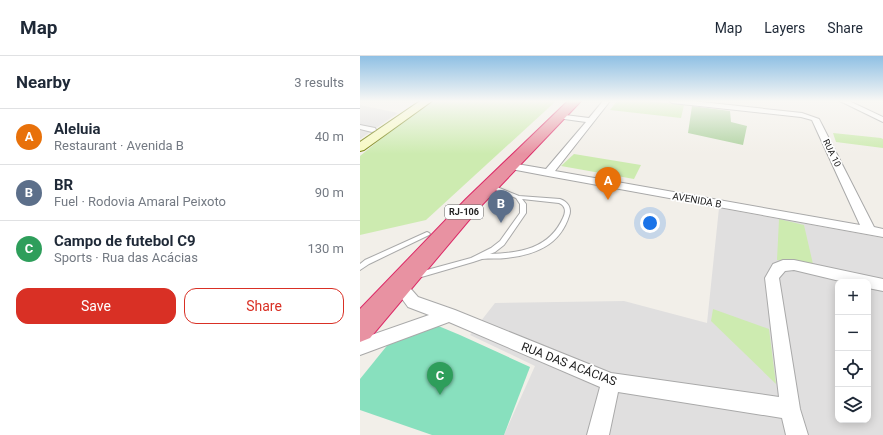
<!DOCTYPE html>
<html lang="en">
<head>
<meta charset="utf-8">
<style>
	:root { --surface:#fff; --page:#f2f2f3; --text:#1f2937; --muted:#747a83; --line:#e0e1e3; --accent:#d93025 }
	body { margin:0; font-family:Roboto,sans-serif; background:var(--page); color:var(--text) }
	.controls { position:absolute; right:12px; bottom:12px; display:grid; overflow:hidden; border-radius:8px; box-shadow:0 2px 10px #0003 }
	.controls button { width:36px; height:36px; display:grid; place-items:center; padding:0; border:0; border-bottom:1px solid var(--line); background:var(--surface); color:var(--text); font:20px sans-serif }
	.you { position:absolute; left:290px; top:167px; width:14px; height:14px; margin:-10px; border:3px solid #fff; border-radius:50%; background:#1a73e8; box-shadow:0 0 0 6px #1a73e833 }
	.badge { display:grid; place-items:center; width:26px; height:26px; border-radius:50%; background:var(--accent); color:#fff; font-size:13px; font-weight:700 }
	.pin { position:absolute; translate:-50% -33px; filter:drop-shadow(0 1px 2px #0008) }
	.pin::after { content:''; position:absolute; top:21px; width:14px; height:12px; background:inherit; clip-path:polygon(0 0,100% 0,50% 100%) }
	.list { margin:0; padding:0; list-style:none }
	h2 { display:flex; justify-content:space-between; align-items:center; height:52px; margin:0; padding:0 16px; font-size:17px }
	h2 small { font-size:13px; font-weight:400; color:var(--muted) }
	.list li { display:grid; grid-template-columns:26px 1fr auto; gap:12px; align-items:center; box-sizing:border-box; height:56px; padding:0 16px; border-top:1px solid var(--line) }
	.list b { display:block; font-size:15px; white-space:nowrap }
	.list p { margin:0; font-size:13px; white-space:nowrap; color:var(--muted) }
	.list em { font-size:13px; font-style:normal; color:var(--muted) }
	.actions { display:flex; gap:8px; padding:12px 16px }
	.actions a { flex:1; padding:9px 0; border:1px solid var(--accent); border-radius:12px; text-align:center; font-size:14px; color:var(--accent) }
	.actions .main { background:var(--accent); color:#fff }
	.icon { flex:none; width:22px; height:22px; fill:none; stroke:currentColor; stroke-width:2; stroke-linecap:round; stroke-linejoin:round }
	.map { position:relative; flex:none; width:523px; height:379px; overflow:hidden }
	header { display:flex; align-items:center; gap:24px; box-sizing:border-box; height:56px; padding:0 20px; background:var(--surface); border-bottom:1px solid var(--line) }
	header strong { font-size:19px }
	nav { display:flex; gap:22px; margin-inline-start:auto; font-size:14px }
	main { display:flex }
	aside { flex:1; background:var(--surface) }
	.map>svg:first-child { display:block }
	.residential { fill:#e0dfdf; fill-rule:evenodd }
	.grass { fill:#cdebb0 }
	.forest { fill:#add19e }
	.pitch { fill:#88e0be }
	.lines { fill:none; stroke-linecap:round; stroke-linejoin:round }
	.lane-casing { stroke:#a9a9a9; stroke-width:2 }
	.street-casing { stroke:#a9a9a9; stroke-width:2 }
	.secondary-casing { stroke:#707d05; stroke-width:2 }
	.highway-casing { stroke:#dc2a67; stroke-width:2 }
	.lane { fill:#fff; fill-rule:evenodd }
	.street { fill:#fff; fill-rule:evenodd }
	.secondary { fill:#f7fabf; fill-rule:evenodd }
	.highway { fill:#e892a2; fill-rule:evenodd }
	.labels { text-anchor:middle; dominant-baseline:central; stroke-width:3.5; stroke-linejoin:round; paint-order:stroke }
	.far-street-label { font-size:9px; fill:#222; stroke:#fff }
	.shield { fill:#fff; stroke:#646464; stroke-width:1 }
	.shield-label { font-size:9px; font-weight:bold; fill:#222 }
	.street-label { font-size:10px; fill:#222; stroke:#fff }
	.near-street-label { font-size:12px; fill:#222; stroke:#fff }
</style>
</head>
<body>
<header>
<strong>Map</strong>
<nav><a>Map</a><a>Layers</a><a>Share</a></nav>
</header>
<main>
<aside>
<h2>Nearby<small>3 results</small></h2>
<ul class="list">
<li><span class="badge" style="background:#e8710a">A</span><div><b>Aleluia</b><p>Restaurant · Avenida B</p></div><em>40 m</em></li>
<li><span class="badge" style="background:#5c6f8a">B</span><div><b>BR</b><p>Fuel · Rodovia Amaral Peixoto</p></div><em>90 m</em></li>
<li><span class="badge" style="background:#2e9e5b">C</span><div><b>Campo de futebol C9</b><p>Sports · Rua das Acácias</p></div><em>130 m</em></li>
</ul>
<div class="actions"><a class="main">Save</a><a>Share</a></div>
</aside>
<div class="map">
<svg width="523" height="379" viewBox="0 0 523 379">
	<rect width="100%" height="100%" fill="#f2efe9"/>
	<g class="residential">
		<path d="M0 49 38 57 0 83Z"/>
		<path d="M359 152 523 182V379H144L175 310 110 279 135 247 264 245 347 267ZM478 226H508V364H478Z"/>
	</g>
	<g class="grass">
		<path d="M72 45H196L66 164 0 179V100L40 67Z"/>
		<path d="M257 45H288L324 49 321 62 250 54Z"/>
		<path d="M473 77 521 82 523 83V92L476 86Z"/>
		<path d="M214 98 281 109 274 123 201 110Z"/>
		<path d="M419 163 444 169 453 208 417 204Z"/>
		<path d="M353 253 409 273 416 328 351 265Z"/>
	</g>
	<path class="forest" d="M332 50 370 55 371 66 387 70 383 89 328 77Z"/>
	<path class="pitch" d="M76 269 100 279 170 311 144 379H72L0 354V323L30 286Z"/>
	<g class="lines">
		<g class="lane-casing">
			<g id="lane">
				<path d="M128 129H132L159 140 200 143C208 146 212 152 209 160 200 189 175 199 146 202 138 203 130 202 122 203 119 204 116 205 113 206L58 222 56 221 55 219 56 217 111 202 131 192 140 185 160 157V148L156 142 128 131ZM162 143 199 147C206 150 206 156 203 162 189 193 160 197 130 198L135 196 144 189 166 157V148Z"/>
				<path d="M67 176 69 177 70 178 69 179 9 208 0 214V208L5 204Z"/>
			</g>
		</g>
		<g class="street-casing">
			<g id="street">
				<path d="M243 45H250L195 115 500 169 452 64 441 61 312 47 309 45H332L442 57 459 63 514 171 523 173V181L188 120 151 113 146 110 151 107 186 113 226 66 197 62V58L229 62Z"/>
				<path d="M480 45H489L523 61V66Z"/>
				<path d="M0 69 15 72 16 74 12 76 0 73Z"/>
				<path d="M423 204H434L523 223V235L508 232V226H484L434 214 425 215 419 222 440 353 448 379H426L422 362 258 336 249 379H227L240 331 89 266 0 299V283L69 259 48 251 32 229 34 225 39 223 44 225 58 241 95 254 251 317 419 341 405 222 413 208Z"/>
			</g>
		</g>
		<g class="secondary-casing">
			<path id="secondary" d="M60 45H72L4 94 0 95V86Z"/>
		</g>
		<g class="highway-casing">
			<path id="highway" d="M208 45H221L120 151 10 282 0 286V253L106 143Z"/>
		</g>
		<use href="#lane" class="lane"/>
		<use href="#street" class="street"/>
		<use href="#secondary" class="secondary"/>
		<use href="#highway" class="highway"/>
	</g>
	<linearGradient id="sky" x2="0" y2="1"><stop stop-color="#8fc0e4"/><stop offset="0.46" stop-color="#f9f8f5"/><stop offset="1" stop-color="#f9f8f5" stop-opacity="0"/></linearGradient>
	<rect width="523" height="98" fill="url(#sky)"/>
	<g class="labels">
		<g class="far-street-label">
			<text transform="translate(472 97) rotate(64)">RUA 10</text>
		</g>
		<rect class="shield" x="85" y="149" width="38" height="14" rx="3"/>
		<g class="shield-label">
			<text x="104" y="156">RJ-106</text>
		</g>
		<g class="street-label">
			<text transform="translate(337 144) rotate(10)">AVENIDA B</text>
		</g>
		<g class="near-street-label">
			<text transform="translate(209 308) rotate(21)">RUA DAS ACÁCIAS</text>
		</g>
	</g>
</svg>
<div class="controls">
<button>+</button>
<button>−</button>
<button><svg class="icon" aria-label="locate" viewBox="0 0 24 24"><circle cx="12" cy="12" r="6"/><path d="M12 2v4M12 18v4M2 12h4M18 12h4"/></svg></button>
<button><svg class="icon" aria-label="layers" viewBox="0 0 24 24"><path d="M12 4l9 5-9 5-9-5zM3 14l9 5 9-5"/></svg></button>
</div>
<div class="you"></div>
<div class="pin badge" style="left:248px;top:144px;background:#e8710a">A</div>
<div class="pin badge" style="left:141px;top:167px;background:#5c6f8a">B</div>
<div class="pin badge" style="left:80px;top:339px;background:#2e9e5b">C</div>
</div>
</main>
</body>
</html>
